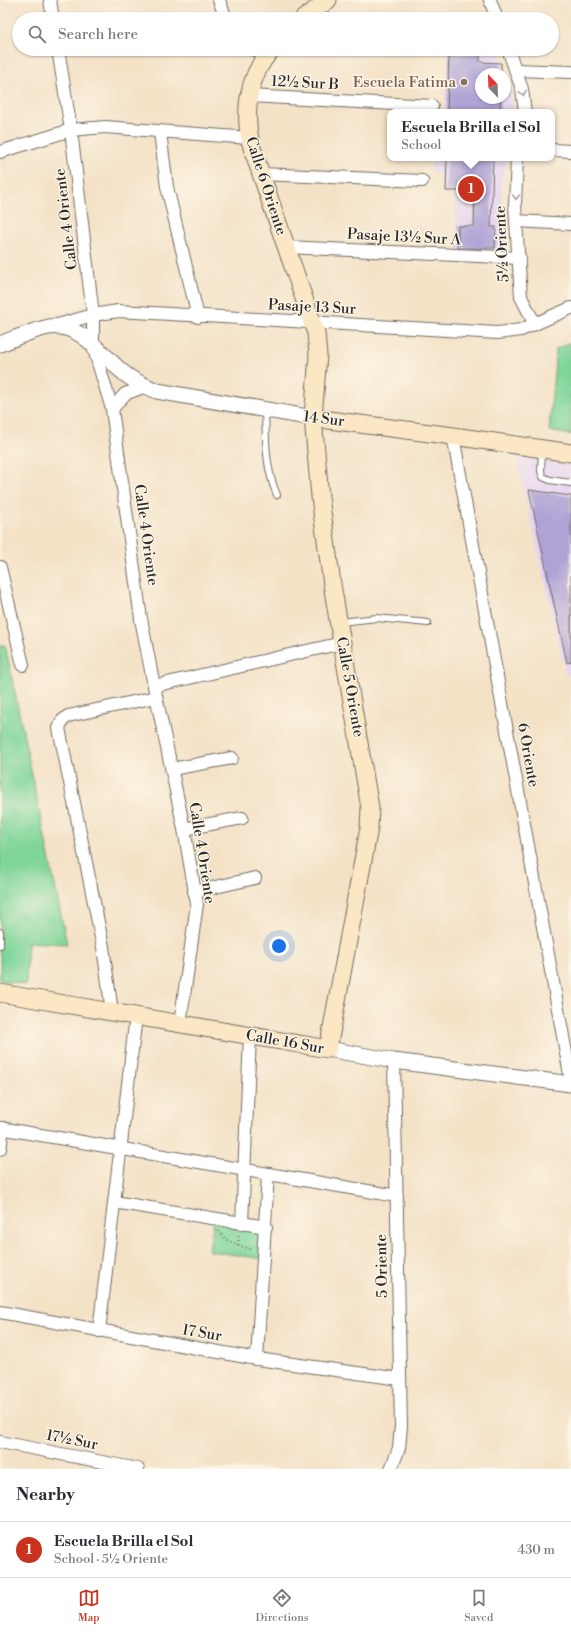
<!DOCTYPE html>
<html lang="en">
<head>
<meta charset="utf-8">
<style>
	:root { --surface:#fff; --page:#f2f2f3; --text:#2b2b33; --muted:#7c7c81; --line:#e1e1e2; --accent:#c8321e }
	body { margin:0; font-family:"Libre Bodoni",serif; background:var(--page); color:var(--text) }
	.compass { position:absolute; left:475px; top:68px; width:36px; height:36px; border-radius:50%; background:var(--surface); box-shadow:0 1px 3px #0004; rotate:337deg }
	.you { position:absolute; left:279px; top:946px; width:14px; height:14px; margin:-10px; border:3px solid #fff; border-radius:50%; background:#1a73e8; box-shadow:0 0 0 6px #1a73e833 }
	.badge { display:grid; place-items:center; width:26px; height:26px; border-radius:50%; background:var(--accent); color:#fff; font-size:13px; font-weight:700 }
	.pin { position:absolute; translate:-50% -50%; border:2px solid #fff; box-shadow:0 1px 4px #0006 }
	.popup { position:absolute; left:387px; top:109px; width:168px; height:52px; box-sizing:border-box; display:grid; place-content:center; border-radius:8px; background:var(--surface); filter:drop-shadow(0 1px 3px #0005); font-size:13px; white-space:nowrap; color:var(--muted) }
	.popup b { font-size:15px; color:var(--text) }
	.popup::after { content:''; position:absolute; left:50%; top:100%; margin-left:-8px; border:8px solid transparent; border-top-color:var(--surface) }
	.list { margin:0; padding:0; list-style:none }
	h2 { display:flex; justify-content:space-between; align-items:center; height:52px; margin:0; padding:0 16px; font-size:17px }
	h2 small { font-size:13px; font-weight:400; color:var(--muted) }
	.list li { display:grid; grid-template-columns:26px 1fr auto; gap:12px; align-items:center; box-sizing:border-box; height:56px; padding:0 16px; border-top:1px solid var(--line) }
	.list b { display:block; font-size:15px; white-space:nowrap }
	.list p { margin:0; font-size:13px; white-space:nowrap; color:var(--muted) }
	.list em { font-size:13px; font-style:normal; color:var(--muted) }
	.icon { flex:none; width:22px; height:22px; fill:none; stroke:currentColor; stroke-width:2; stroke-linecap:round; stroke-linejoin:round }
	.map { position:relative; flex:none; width:571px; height:1469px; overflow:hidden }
	.search { position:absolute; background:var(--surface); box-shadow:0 1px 3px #0004; left:12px; right:12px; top:12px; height:44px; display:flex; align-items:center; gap:10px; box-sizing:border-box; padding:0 14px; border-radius:22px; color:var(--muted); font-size:15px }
	.sheet { height:108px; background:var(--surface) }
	nav { display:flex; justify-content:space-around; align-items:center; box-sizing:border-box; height:56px; border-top:1px solid var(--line); background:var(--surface); font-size:11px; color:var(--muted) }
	nav a { display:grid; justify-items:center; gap:2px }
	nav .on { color:var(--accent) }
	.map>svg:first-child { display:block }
	.built { fill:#e4d3f1; fill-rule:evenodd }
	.green { fill:#80d699; stroke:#568062 }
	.building { fill:#afa3d5 }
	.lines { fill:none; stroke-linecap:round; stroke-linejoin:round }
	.service-casing { stroke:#716b62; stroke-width:8 }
	.minor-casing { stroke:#716b62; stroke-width:14 }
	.tertiary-casing { stroke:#716b62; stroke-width:17 }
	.secondary-casing { stroke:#716b62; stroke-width:19 }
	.path { stroke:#716b62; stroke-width:2; stroke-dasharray:1 3; stroke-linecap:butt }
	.service { stroke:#fff; stroke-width:6 }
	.minor { stroke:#fff; stroke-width:12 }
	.tertiary { stroke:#fff; stroke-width:15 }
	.secondary { stroke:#fbe7c3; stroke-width:17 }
	.oneway { stroke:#a0a0a0 }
	.education-dot { fill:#8d6e63; stroke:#fcf5e5; stroke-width:1.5 }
	.labels { text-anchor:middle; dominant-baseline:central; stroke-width:3; stroke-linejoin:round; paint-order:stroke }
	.education-label { font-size:15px; fill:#785e54; stroke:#fcf5e5; text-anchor:end }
	.street-label { font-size:15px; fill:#2b2b2b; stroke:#fcf5e5 }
</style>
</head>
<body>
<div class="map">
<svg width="571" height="1469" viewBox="0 0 571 1469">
	<rect width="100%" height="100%" fill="#fcf5e5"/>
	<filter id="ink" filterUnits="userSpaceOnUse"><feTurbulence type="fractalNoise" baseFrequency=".025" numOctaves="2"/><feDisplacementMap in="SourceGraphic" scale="8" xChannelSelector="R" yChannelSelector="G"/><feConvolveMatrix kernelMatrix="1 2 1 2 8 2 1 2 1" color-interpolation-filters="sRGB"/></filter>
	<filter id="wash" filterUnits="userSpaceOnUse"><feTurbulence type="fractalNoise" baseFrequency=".012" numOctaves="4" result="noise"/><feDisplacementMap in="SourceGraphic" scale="16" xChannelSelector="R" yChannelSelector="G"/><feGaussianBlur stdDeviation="0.9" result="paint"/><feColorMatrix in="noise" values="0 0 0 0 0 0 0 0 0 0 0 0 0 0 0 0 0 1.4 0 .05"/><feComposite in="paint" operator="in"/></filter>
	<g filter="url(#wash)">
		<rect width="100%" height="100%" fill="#f4e2c7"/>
		<g class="built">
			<path d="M449 49 498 51 511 90 513 112H445ZM481 74H505V98H481Z"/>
			<path d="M432 158H507L501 184 505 253 458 250 454 194 441 193 442 174 431 173Z"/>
			<path d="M516 454 571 461V675L566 676Z"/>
		</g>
		<g class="green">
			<path d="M571 342V435L549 431 556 349Z"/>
			<path d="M5 645 67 944 28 942 26 985 0 980V646Z"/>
			<path d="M214 1219 266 1227 264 1259 209 1251Z"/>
		</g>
		<g id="blocks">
			<g class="building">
				<path d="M449 53H480V62L501 63V74H481V98H500V112H447Z"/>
				<path d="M447 158H493L491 227H496L495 248H458V226H474L475 191H446Z"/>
				<path d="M529 490 571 496V662L567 663Z"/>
			</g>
		</g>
	</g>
	<g filter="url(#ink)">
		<use href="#blocks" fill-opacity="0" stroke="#716b62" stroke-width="1"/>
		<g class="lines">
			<g class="service-casing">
				<g id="service">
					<path d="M265 410C266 439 265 468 277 495"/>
					<path d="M542 450 541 471 543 477 550 480 571 483"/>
					<path d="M341 622 377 618 428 623"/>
					<path d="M0 932V945"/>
				</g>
			</g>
			<g class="minor-casing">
				<g id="minor">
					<path d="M50 0 53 19"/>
					<path d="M219 0 226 19"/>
					<path d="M490 0 497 19"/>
					<path d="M58 49 71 130 93 315V346L112 409 141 619 154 686 184 829 197 904 180 1024"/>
					<path d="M251 49 269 52"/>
					<path d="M508 49 522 89 525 112"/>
					<path d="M516 70 571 72"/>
					<path d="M249 96 432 106"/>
					<path d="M160 132 167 187 198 317"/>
					<path d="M552 150 571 151"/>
					<path d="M0 152 71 130 105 127 250 138"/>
					<path d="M517 158 515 205 521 297 535 324"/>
					<path d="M261 174 422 181"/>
					<path d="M517 221 571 224"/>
					<path d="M286 247 520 258"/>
					<path d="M54 326 93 315 118 311 498 333 521 330 571 308"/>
					<path d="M112 409 125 394 146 386"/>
					<path d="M453 436 571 1080"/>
					<path d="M0 567 23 665"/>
					<path d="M154 686 342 643"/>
					<path d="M172 769 232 758"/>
					<path d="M184 829 242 818"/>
					<path d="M194 892 255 878"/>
					<path d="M112 1012 103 947 59 728 62 721 68 716 156 697"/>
					<path d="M0 1128 397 1196"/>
					<path d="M0 1149 3 1128"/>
					<path d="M114 1202 266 1227"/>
					<path d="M242 1224 250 1036"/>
					<path d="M0 1312 257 1359 400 1379"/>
					<path d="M99 1331 136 1016"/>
					<path d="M257 1359 268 1174"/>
					<path d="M0 1442 138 1469"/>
					<path d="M391 1469 399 1448 401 1426 394 1061"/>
				</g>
			</g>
			<g class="tertiary-casing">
				<g id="tertiary">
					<path d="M0 344C16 338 33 330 49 327 81 322 103 357 125 374 135 382 146 386 157 391L313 418"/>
					<path d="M328 1049 394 1061 571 1084"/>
				</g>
			</g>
			<g class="secondary-casing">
				<g id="secondary">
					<path d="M303 19 328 0"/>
					<path d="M313 418 453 436 571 453"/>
					<path d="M0 993 328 1049 369 828 370 808 332 584 320 497 313 418 318 355 316 333 252 148C243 114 247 76 272 49"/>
				</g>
			</g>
			<g class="path">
				<path d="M219 1231C224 1242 242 1246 253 1250"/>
				<path d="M238 1245 239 1234"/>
			</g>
			<use href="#service" class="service"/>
			<use href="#minor" class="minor"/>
			<use href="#tertiary" class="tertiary"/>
			<use href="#secondary" class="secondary"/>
		</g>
		<defs><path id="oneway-chevron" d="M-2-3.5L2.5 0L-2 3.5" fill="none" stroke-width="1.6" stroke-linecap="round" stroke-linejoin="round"/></defs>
		<g class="oneway">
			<use href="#oneway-chevron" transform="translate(523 93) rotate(77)"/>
			<use href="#oneway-chevron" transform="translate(516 197) rotate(91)"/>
		</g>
	</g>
	<circle class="education-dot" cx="464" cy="82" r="4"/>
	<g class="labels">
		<g class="education-label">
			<text x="456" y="82">Escuela Fatima</text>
		</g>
		<g class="street-label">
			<text transform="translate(305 83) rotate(3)">12½ Sur B</text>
			<text transform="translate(266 186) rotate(72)">Calle 6 Oriente</text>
			<text transform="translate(66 219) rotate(-97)">Calle 4 Oriente</text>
			<text transform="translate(404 237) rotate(3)">Pasaje 13½ Sur A</text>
			<text transform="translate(502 244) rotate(-93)">5½ Oriente</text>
			<text transform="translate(312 307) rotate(3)">Pasaje 13 Sur</text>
			<text transform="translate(324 419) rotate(7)">14 Sur</text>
			<text transform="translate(146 535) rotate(82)">Calle 4 Oriente</text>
			<text transform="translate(350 687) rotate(80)">Calle 5 Oriente</text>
			<text transform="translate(528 755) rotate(80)">6 Oriente</text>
			<text transform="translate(202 853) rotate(81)">Calle 4 Oriente</text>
			<text transform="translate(285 1042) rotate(10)">Calle 16 Sur</text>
			<text transform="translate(382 1266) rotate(-91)">5 Oriente</text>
			<text transform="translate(202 1333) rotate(10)">17 Sur</text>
			<text transform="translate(72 1440) rotate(11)">17½ Sur</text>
		</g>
	</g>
</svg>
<svg class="compass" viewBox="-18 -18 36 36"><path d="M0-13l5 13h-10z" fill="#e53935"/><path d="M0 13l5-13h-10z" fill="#7c7c81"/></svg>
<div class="you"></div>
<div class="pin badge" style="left:471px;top:189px">1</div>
<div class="popup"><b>Escuela Brilla el Sol</b>School</div>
<div class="search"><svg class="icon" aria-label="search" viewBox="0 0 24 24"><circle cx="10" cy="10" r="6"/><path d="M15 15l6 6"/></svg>Search here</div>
</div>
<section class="sheet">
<h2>Nearby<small></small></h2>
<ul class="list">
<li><span class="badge">1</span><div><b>Escuela Brilla el Sol</b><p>School · 5½ Oriente</p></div><em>430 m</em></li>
</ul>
</section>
<nav>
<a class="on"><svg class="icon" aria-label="map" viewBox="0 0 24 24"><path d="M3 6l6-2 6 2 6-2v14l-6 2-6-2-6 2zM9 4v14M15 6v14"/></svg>Map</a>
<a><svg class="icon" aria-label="directions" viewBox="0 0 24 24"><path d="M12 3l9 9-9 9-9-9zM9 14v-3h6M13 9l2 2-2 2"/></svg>Directions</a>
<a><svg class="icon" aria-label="saved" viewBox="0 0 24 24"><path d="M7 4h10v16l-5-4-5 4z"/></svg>Saved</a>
</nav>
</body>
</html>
